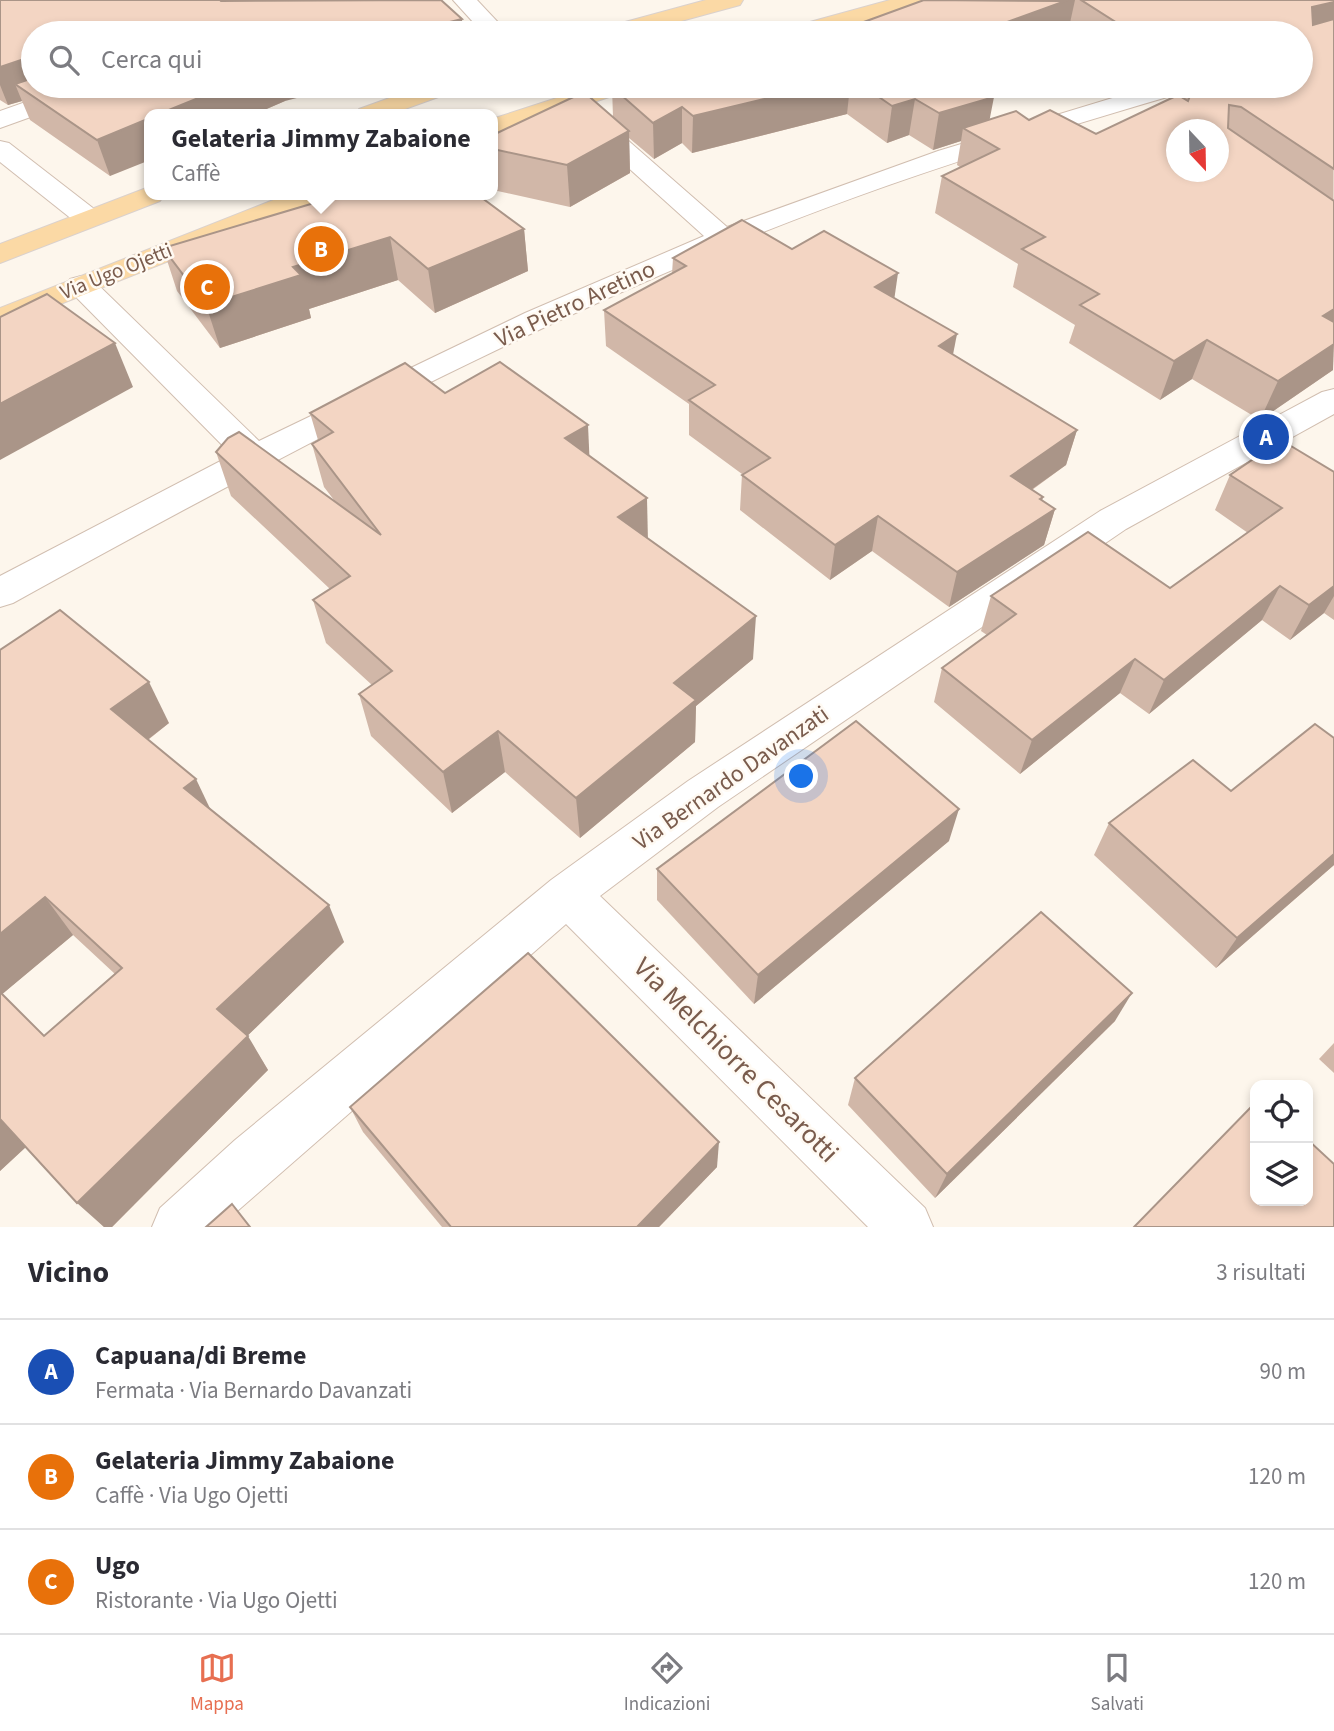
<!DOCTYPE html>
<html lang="it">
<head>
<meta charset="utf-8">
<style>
	:root { --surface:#fff; --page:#f7f7f7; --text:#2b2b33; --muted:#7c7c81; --line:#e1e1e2; --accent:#e76f51 }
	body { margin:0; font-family:"Source Sans 3",sans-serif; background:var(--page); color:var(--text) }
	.controls { position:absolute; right:21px; bottom:21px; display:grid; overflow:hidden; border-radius:14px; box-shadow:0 4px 10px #0003 }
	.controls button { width:63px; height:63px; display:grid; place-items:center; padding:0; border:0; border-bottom:2px solid var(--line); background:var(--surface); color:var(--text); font:35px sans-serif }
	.compass { position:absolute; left:1166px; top:119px; width:63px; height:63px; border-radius:50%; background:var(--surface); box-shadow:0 4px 10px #0003; rotate:158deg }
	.you { position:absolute; left:802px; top:777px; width:24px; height:24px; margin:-18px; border:5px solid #fff; border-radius:50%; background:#1a73e8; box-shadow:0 0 0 10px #1a73e833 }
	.badge { display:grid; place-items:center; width:46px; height:46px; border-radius:50%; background:var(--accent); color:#fff; font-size:23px; font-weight:700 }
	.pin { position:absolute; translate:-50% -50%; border:4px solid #fff; box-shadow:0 2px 7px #0006 }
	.popup { position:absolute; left:144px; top:109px; width:354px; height:91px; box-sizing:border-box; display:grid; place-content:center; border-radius:14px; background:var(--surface); filter:drop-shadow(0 2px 5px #0005); font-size:23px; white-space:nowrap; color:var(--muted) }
	.popup b { font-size:26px; color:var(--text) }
	.popup::after { content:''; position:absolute; left:50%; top:100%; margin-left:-14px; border:14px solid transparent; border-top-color:var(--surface) }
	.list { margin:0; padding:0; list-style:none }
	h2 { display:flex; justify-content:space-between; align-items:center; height:91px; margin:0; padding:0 28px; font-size:30px }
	h2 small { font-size:23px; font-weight:400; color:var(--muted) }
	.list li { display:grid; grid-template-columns:46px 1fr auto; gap:21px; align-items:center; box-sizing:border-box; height:105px; padding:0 28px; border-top:2px solid var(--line) }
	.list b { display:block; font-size:26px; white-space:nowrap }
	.list p { margin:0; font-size:23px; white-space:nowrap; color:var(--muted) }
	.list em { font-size:23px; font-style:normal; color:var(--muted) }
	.icon { flex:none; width:38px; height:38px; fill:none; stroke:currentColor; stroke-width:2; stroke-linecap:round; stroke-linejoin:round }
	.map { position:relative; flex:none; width:1334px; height:1227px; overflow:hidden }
	.search { position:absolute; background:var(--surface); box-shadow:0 4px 10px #0003; left:21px; right:21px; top:21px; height:77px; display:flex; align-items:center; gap:18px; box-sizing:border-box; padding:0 24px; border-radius:38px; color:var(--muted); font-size:26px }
	.sheet { height:406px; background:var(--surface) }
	nav { display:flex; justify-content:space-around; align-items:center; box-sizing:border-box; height:98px; border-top:2px solid var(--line); background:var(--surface); font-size:19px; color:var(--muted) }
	nav a { display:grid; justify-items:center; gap:4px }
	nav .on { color:var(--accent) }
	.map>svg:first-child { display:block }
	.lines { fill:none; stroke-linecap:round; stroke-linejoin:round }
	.street-casing { stroke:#d1beb0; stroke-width:2 }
	.primary-casing { stroke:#dad1cd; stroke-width:2 }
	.street { fill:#fff; fill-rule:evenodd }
	.primary { fill:#fbd9a5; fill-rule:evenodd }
	.wall { fill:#d1b7a8; fill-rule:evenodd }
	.shaded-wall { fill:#aa9588 }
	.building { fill:#f3d5c3; stroke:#aa9588; stroke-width:2; fill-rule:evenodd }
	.labels { text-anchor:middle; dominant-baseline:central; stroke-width:5; stroke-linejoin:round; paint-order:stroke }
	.far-street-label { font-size:21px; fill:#7a5c4d; stroke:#fffaf3 }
	.street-label { font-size:24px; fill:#7a5c4d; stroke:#fffaf3 }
	.near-street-label { font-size:28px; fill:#7a5c4d; stroke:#fffaf3 }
</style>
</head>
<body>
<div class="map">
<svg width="1334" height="1227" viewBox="0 0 1334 1227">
	<rect width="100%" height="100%" fill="#fdf6ec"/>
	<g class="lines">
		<g class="street-casing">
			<g id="street">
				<path d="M453 0H477L508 33H483Z"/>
				<path d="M71 86H106L103 91 0 128V111Z"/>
				<path d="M1152 86H1191L1188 91C1033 136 878 184 729 246 482 348 247 474 13 603L0 607V576L232 455 70 291 66 285 70 279 81 276 92 279 259 441 525 313 704 236 582 126 578 121 582 116 591 113 600 116 727 227 938 151Z"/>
				<path d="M0 141 9 143 98 212 102 218 98 224 88 227 78 224 0 162Z"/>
				<path d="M1334 389V414L1126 529 718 807 600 896 925 1208 933 1227H868L566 924 219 1227H152L160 1208 235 1140 551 880 688 781 1100 511 1322 392Z"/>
			</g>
		</g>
		<g class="primary-casing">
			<g id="primary">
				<path d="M706 0H743L740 5 637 33H599L603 28Z"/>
				<path d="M890 0H927L924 5 821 33H784L788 28Z"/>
				<path d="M423 86H458L455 91 391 114H355L359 109Z"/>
				<path d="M594 86H630L627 91 492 136V119Z"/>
				<path d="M149 187V195H164L160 201 0 263V244Z"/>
				<path d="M286 195H324L320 201 0 328V308Z"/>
			</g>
		</g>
		<use href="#street" class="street"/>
		<use href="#primary" class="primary"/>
	</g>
	<g class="wall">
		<path d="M0 0 221 1H226L225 0H441L33 33V86L285 101 255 114H150L110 176 30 120 22 101 8 105 0 100Z"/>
		<path d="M924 0H1334L1333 370 1260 420 1192 379 1160 400 1069 343 1075 325 1013 287 1018 264 935 213 942 176 960 167 957 165 961 141 933 150 909 135 887 143 847 114 692 153 682 143 654 159 629 138 630 173 570 207 493 190V135L613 117 612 87 618 86H977L989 120H1029L1096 134 1169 99 1173 86H1301V33H1070L1068 32 1064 33H822L861 23Z"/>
		<path d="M524 229 528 271 435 313 398 280 309 309 311 318 220 348 177 291 163 248Z"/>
		<path d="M792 249 894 298 953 354 1077 430 1066 465 1032 490 1042 500 1055 509 1044 545 949 607 872 551 830 580 740 510 742 474 689 435V404L606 346 604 310 672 274 673 258Z"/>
		<path d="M445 393 590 456 648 539 753 659 696 706 695 742 580 838 505 772 452 813 371 736 359 694 372 685 326 643 313 600 330 589 231 496 216 452 334 500 324 487 312 444 318 440 310 413Z"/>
		<path d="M1334 472V620L1324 613 1290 640 1262 620 1149 714 1120 693 1020 774 934 702 942 668 987 635 981 631 991 596 1170 588 1248 533 1215 510 1230 475Z"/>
		<path d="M0 650 169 723 148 740 211 810 344 942 247 1036 268 1070 112 1227H104L26 1147 0 1171ZM73 935 115 974 44 1036 2 994Z"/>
		<path d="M1334 738V865L1216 968 1094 855 1109 823 1231 791Z"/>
		<path d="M949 841 754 1004 657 900V869Z"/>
		<path d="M1115 1021 935 1198 848 1105 855 1078Z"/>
		<path d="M1334 1043V1073L1319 1059Z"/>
		<path d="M350 1107 717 1167 659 1227H442L363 1132Z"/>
	</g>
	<g class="shaded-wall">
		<path d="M1068 0H1075L1068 32 1064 33H977Z"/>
		<path d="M1334 2V33L1301 42 1312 7Z"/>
		<path d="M462 19 463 33H405Z"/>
		<path d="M33 56V86L15 84 22 101 8 105 0 85V67Z"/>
		<path d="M228 86H344L285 101 255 114H159Z"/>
		<path d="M818 86H850L847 114 692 153 693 116Z"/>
		<path d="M994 97 987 133 963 128 961 141 933 150 939 113Z"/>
		<path d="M915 99 909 135 887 143 892 106Z"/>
		<path d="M682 107V143L654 159 653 123Z"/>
		<path d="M150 118V160L110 176 97 140Z"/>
		<path d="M629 131 630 173 570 207 567 165Z"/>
		<path d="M524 229 528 271 435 313 428 269Z"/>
		<path d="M390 237 398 280 309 309 311 318 220 348 206 305 293 267Z"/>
		<path d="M898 273 893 308 875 287Z"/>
		<path d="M1334 309V336L1323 316Z"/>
		<path d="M957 334 950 370 939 346Z"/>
		<path d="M1207 340 1192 379 1160 400 1174 361Z"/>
		<path d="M115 343 133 387 0 460V404Z"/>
		<path d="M1334 344 1333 370 1260 420 1278 381Z"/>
		<path d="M588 425 590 469 565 438Z"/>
		<path d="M1077 430 1066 465 1001 511 1011 476Z"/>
		<path d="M1043 497 1036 522 1055 509 1044 545 949 607 957 572Z"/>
		<path d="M647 498 648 542 618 517Z"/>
		<path d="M878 516 872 551 830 580 835 545Z"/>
		<path d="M1280 586 1262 620 1149 714 1164 680Z"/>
		<path d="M1334 586V596L1324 613 1290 640 1309 605Z"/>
		<path d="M756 616 753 659 696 706 695 742 580 838 576 798 674 683Z"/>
		<path d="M1135 659 1120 693 1020 774 1032 740Z"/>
		<path d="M149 682 169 723 133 751 111 709Z"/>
		<path d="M498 731 505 772 452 813 443 772Z"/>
		<path d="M196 779 215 819 184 788Z"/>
		<path d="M959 809 949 841 754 1004 758 975Z"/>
		<path d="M1334 854V865L1216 968 1237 938Z"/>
		<path d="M45 897 73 935 0 996V934Z"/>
		<path d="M329 905 344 942 239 1044 217 1009Z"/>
		<path d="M1132 993 1115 1021 935 1198 947 1174Z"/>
		<path d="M248 1036 268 1070 112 1227H104L77 1203Z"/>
		<path d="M0 1119 28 1145 0 1171Z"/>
		<path d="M719 1142 717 1167 659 1227H637Z"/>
	</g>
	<g class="building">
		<path d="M0 0H220L221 1 441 0 462 19 405 33H33V56L0 67Z"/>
		<path d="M924 0 1061 1 1068 0 977 33H822L861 23Z"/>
		<path d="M1081 0H1334V2L1312 7 1313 25 1334 19V169L1241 107 1229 105 1228 128 1334 201V309L1323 316 1334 322V344L1278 381 1207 340 1174 361 1080 305 1099 294 1022 249 1045 237 942 176 999 149 963 128 1016 111 1029 120 1050 110 1096 134 1178 95 1188 101 1190 96 1213 95 1206 86H1301V33H1133ZM1177 130H1219V172H1177Z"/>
		<path d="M33 78V86H228L159 114H150V118L97 140 15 84Z"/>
		<path d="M618 86H818L693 116 682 107 653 123 612 87Z"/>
		<path d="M863 86H977L994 97 939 113 915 99 892 106Z"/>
		<path d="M584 92 629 131 567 165 493 149V135Z"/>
		<path d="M341 195H478L524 229 428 269 390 237 293 267 301 275 206 305 163 248Z"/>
		<path d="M742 220 792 249 824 231 898 273 875 287 957 334 939 346 1077 430 1011 476 1043 497 1040 499 1055 509 957 572 878 516 835 545 742 475 770 458 689 400 715 385 604 310 686 266 673 258Z"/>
		<path d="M47 294 115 343 0 404V317Z"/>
		<path d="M500 362 588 425 565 438 647 498 618 517 756 616 674 683 696 700 576 798 498 731 443 772 359 694 392 671 313 600 350 576 216 452 228 438 239 432 381 535 312 444 333 432 310 413 405 363 445 393Z"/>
		<path d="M1281 440 1334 472V586L1309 605 1280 586 1164 680 1135 659 1032 740 942 668 1016 614 991 596 1088 532 1170 588 1282 508 1230 475Z"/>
		<path d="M60 610 149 682 111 709 196 779 184 788 329 905 217 1009 248 1036 77 1203 0 1119V992L44 1036 122 968 45 897 0 934V650Z"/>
		<path d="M856 721 959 809 758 975 657 869Z"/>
		<path d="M1315 724 1334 738V854L1237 938 1109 823 1193 760 1231 791Z"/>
		<path d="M1041 912 1132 993 947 1174 855 1078Z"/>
		<path d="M528 953 719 1142 637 1227H451L350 1107Z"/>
		<path d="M1255 1103V1201H1308V1140L1334 1164V1227H1134Z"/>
		<path d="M232 1204 250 1227H206Z"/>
	</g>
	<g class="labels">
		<g class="far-street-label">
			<text transform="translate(116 271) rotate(-22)">Via Ugo Ojetti</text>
		</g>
		<g class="street-label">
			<text transform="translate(575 304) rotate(-25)">Via Pietro Aretino</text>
			<text transform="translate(731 778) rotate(-35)">Via Bernardo Davanzati</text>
		</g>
		<g class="near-street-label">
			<text transform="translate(736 1060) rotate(45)">Via Melchiorre Cesarotti</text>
		</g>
	</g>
</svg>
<div class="controls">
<button><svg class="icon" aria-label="locate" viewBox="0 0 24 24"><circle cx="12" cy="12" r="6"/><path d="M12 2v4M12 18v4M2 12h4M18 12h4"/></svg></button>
<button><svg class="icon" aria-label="layers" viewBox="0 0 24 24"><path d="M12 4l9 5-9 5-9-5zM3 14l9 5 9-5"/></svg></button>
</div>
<svg class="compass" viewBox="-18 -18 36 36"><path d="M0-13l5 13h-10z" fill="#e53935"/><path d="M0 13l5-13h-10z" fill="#7c7c81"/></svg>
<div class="you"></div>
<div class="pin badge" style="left:1266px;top:437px;background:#1a4fb4">A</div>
<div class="pin badge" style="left:321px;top:249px;background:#e8710a">B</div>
<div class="popup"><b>Gelateria Jimmy Zabaione</b>Caffè</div>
<div class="pin badge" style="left:207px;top:287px;background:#e8710a">C</div>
<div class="search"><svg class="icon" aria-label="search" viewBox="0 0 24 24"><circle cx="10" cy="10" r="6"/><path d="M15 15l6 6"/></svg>Cerca qui</div>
</div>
<section class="sheet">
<h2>Vicino<small>3 risultati</small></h2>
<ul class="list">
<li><span class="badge" style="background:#1a4fb4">A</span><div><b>Capuana/di Breme</b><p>Fermata · Via Bernardo Davanzati</p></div><em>90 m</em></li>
<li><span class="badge" style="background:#e8710a">B</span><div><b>Gelateria Jimmy Zabaione</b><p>Caffè · Via Ugo Ojetti</p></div><em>120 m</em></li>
<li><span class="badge" style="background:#e8710a">C</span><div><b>Ugo</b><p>Ristorante · Via Ugo Ojetti</p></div><em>120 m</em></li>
</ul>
</section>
<nav>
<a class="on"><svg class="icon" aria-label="map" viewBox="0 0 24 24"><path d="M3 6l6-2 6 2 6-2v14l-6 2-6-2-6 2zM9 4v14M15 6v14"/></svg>Mappa</a>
<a><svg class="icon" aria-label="directions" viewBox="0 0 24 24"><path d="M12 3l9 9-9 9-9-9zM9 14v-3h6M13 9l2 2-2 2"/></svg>Indicazioni</a>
<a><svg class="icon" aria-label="saved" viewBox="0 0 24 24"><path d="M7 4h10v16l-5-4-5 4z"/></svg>Salvati</a>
</nav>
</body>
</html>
